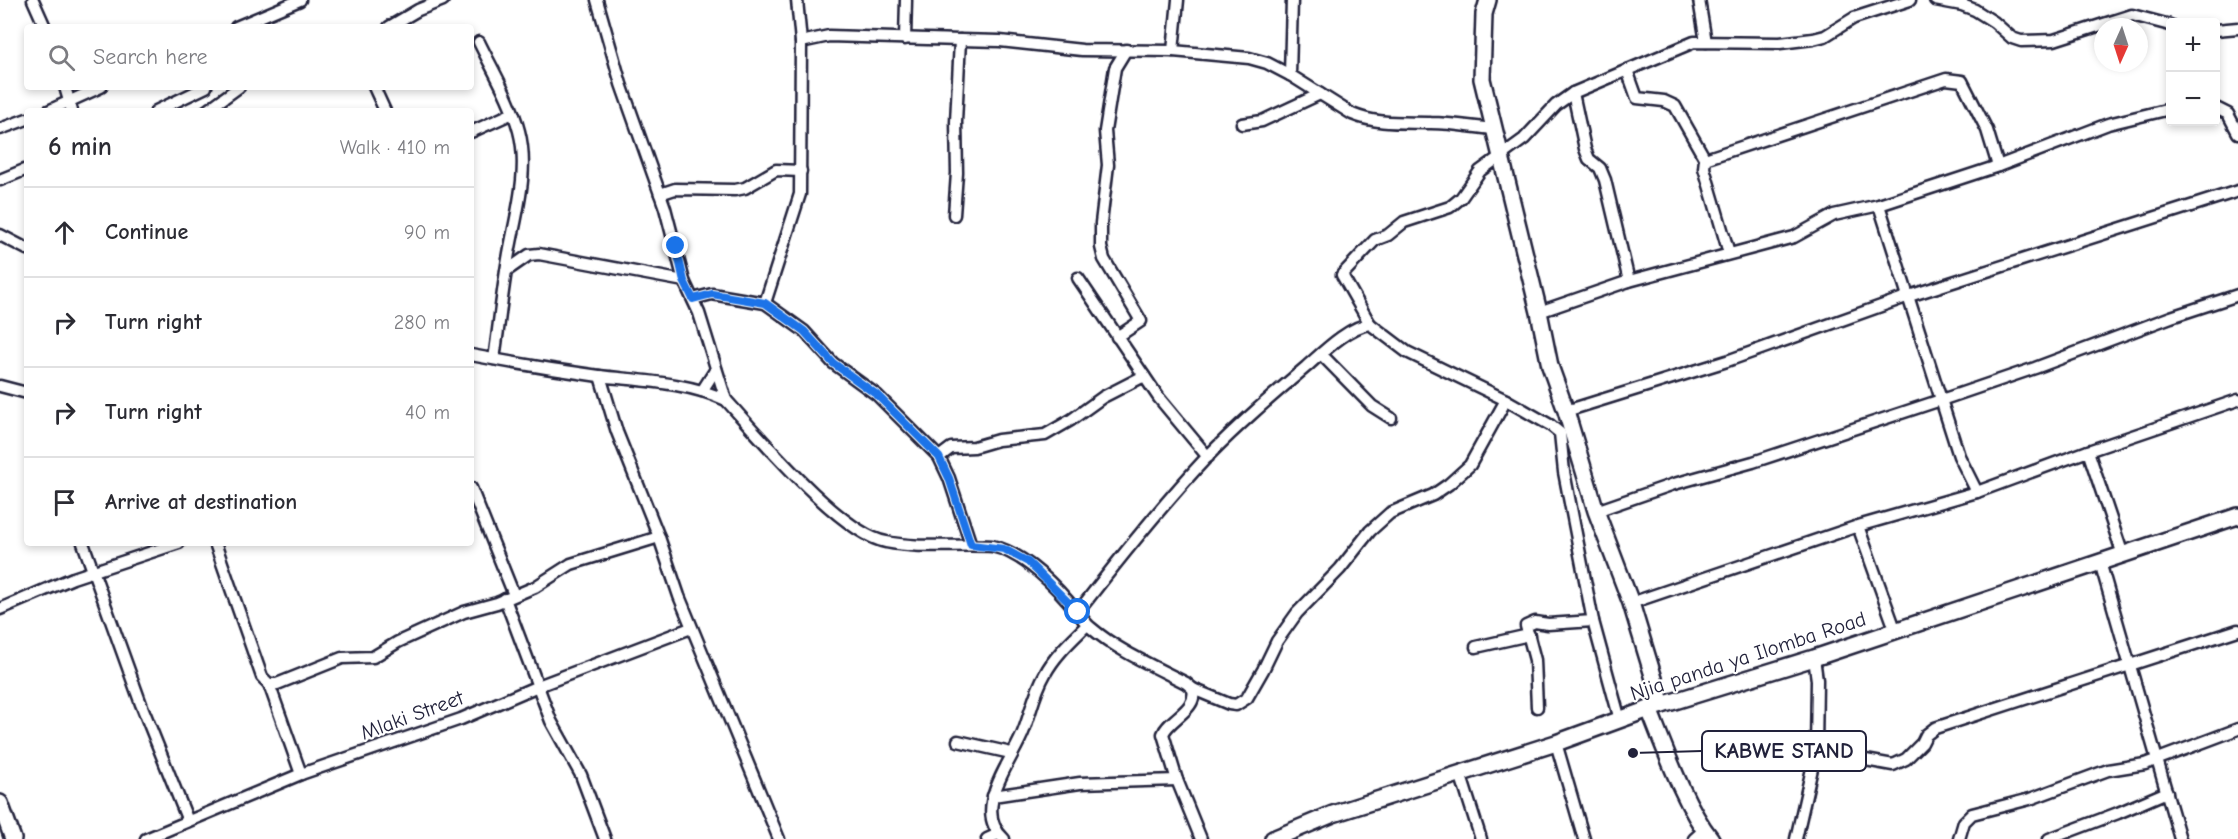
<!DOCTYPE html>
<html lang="en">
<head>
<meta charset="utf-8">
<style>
	:root { --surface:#fff; --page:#f7f7f7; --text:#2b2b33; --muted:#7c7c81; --line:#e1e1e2 }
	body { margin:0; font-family:"Comic Neue",sans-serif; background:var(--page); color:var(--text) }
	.controls { position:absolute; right:18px; top:18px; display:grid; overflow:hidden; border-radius:6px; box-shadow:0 3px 9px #0003 }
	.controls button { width:54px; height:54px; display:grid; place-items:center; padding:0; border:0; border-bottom:2px solid var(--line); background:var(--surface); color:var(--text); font:30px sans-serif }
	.compass { position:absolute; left:2094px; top:18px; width:54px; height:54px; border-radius:50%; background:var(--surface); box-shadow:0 3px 9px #0003; rotate:183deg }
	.stop { position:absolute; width:18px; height:18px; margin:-14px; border:4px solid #1a73e8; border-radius:50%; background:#fff }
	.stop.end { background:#1a73e8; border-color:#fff; box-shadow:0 2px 6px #0008 }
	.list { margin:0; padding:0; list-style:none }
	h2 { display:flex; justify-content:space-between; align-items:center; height:78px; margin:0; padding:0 24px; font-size:26px }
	h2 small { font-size:20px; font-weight:400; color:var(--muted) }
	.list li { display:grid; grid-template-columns:39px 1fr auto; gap:18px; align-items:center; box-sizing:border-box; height:90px; padding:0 24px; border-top:2px solid var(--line) }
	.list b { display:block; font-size:22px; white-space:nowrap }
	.list em { font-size:20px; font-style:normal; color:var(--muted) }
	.icon { flex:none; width:33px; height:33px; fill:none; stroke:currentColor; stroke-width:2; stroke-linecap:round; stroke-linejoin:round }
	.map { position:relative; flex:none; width:2238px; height:839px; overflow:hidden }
	.search { position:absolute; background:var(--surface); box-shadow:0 3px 9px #0003; left:24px; top:24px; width:450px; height:66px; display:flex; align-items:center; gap:15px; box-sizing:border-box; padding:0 21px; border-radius:6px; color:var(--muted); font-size:22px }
	.panel { position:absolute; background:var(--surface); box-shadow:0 3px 9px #0003; left:24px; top:108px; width:450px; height:438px; border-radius:6px }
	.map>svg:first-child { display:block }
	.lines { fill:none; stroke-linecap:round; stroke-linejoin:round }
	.street-casing { stroke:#22223b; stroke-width:15 }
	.secondary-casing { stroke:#22223b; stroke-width:20 }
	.street { stroke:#fff; stroke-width:10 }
	.secondary { stroke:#fff; stroke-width:15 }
	.route { stroke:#1a73e8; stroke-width:8 }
	.labels { text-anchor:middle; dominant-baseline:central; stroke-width:4.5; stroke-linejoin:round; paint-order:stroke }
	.street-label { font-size:21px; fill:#22223b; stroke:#fff }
	.leader { fill:none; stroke:#22223b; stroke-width:2 }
	.callout-dot { fill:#22223b; stroke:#fff; stroke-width:2 }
	.callout { fill:#fff; stroke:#22223b; stroke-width:2 }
	.callout-label { font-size:22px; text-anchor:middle; font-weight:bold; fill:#22223b }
</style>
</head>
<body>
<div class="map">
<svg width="2238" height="839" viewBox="0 0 2238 839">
	<rect width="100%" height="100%" fill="#fff"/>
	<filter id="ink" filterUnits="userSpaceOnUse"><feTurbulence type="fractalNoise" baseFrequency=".0167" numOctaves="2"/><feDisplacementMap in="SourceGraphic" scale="12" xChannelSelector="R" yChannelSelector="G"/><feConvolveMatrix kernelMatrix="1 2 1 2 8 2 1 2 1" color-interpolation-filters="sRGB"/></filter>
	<g filter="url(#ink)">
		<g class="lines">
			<g class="street-casing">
				<g id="street">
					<path d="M33 0 45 27"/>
					<path d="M597 0 621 84 665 208 684 281 699 313 726 400"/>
					<path d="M1699 0 1706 42"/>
					<path d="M1935 0 1962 5 1975 10 1994 22 2012 38 2021 41 2054 40 2132 15 2170 25"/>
					<path d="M236 27 300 0"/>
					<path d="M389 27 418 10 443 0"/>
					<path d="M2216 30 2238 28"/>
					<path d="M905 39 906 0"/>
					<path d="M479 42C493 71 511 100 519 131 530 172 515 217 508 259 502 292 499 326 494 359"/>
					<path d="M801 42 829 36 960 40 1000 41 1082 50 1173 51 1249 58 1267 63 1290 75 1352 114C1378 125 1404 122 1431 123 1452 123 1472 127 1493 129"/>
					<path d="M1173 51 1178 0"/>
					<path d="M1627 70 1637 98 1664 101 1675 106 1705 159"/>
					<path d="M1290 75 1292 0"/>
					<path d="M65 87 72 111"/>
					<path d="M374 87 385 111"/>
					<path d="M1573 93 1585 149 1589 159 1600 168 1605 180 1629 281"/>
					<path d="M2216 108 2228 114 2238 133"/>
					<path d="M48 111 101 87"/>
					<path d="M156 111 206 87"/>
					<path d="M206 111 239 87"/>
					<path d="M1242 124 1262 121 1320 94"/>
					<path d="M0 129 27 119"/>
					<path d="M471 132 513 113"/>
					<path d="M0 180 27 169"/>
					<path d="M660 194 675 189 735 190 745 188 776 170 801 171"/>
					<path d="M1879 205 1959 456 1977 492"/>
					<path d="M954 215 957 173 956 122 960 40"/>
					<path d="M0 235 27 249"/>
					<path d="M1729 253 1704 168 1705 159 1946 79 1962 81 1987 130 1998 166"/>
					<path d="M506 271 529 255 539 254 684 281"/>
					<path d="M1078 278 1159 398 1208 457"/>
					<path d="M693 299 712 294 765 303 804 331 833 363 877 395 939 457 949 478 971 545"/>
					<path d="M765 303 800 194 801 42 797 0"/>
					<path d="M1539 312 1629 281 1794 237 1834 215 1879 205 1998 166 2108 124 2170 109"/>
					<path d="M1370 324 1342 275 1375 240 1388 235 1404 222 1450 207 1461 198 1480 171 1524 139 1556 105 1573 93 1694 42 1780 43 1813 39 1825 36 1854 18 1910 0"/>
					<path d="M1117 337 1141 321 1104 259 1101 247V223L1108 165 1105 131 1115 68 1126 50"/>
					<path d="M1321 354 1372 406 1391 418"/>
					<path d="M471 355C513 363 556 370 599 376 642 381 687 382 726 400 759 436 841 534 886 542 920 549 957 544 992 546 1024 553 1057 587 1078 613 1082 617 1085 623 1090 627 1118 651 1153 666 1186 683L1193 689C1198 710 1169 718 1163 734L1177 780 1201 839"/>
					<path d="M600 376 617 432 659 537 679 596 779 839"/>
					<path d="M0 386 27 393"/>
					<path d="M702 391 716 369"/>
					<path d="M1566 411 1727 361 1909 296 2238 191"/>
					<path d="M2088 451 2123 555"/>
					<path d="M939 457 951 448 974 447 998 440 1045 435 1071 420 1103 397 1144 376"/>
					<path d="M471 488 514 595"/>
					<path d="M1596 511 1674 484 1753 462 1950 397 2035 368 2171 317 2238 295"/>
					<path d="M1858 526 1895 629"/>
					<path d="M83 543 141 704 188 821"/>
					<path d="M215 543 262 677 269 684H277L342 658 373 657 398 642 464 612 497 603 535 587 571 564 659 537"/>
					<path d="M2100 562 2180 839"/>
					<path d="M505 599 551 721 581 775 605 839"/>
					<path d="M1631 603 1858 526 1977 492 2088 451 2238 400"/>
					<path d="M0 609 73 578 179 543"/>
					<path d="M1078 612C1119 559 1161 506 1207 457 1238 425 1272 396 1306 367 1321 354 1349 326 1370 324L1407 352 1506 400 1550 425 1560 433 1564 472 1593 621 1620 720"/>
					<path d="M1476 647 1529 635"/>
					<path d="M269 684 301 774"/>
					<path d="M1193 689 1229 704 1236 705 1247 698 1263 670 1277 641 1297 613 1340 569 1370 531 1390 513 1433 495 1449 484 1470 465 1506 400"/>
					<path d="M1537 707 1535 660 1526 626 1535 622 1548 624 1593 621"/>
					<path d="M958 741 1011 753"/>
					<path d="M1556 743 1584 839"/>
					<path d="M1816 751 1893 765 1906 759 1922 743 1926 735 1935 728 2238 630"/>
					<path d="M1460 773 1481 839"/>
					<path d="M993 796 1080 783 1177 780"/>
					<path d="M146 839 301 774 461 719 538 686 691 628"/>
					<path d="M987 839 998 834"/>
					<path d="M1004 839C970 809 1013 761 1024 730 1031 711 1035 691 1045 674 1055 655 1072 640 1087 625"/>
					<path d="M1694 839 1704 830"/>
					<path d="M1796 839 1816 751 1817 680 1814 658"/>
					<path d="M1959 839 1964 822 1972 814 2030 799 2108 770 2145 764 2238 729"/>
					<path d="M2049 839 2118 813 2167 792"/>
				</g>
			</g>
			<g class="secondary-casing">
				<g id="secondary">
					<path d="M1488 0 1484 14 1482 79 1539 312 1550 366 1566 411 1596 511 1631 603 1662 705"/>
					<path d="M1649 709C1665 749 1685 806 1711 839"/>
					<path d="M0 803 13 839"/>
					<path d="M1273 839 1333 814 1556 743 1649 709 1814 658 2238 516"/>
				</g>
			</g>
			<use href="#street" class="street"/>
			<use href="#secondary" class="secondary"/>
		</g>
	</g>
	<g class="lines" filter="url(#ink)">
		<path class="route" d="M676 246 684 281 693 299 712 294 765 303 804 331 833 363 877 395 939 457 949 478 971 545 1004 549 1028 562 1078 612"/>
	</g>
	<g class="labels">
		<g class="street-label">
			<text transform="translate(1748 656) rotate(-18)">Njia panda ya Ilomba Road</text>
			<text transform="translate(412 715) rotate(-20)">Mlaki Street</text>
		</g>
	</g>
	<path class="leader" d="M1633 753L1702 751"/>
	<circle class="callout-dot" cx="1633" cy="753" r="6"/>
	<rect class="callout" x="1702" y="731" width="164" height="40" rx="6"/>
	<g class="callout-label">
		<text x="1784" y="758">KABWE STAND</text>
	</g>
</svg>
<div class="controls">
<button>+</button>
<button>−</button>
</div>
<svg class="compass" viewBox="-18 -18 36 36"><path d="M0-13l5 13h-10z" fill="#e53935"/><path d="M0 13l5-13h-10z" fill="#7c7c81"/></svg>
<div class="stop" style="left:1078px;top:612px"></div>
<div class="stop end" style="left:676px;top:246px"></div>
<div class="search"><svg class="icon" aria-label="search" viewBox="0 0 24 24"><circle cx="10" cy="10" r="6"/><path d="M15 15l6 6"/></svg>Search here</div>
<section class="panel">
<h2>6 min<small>Walk · 410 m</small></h2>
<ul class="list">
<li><svg class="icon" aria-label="ahead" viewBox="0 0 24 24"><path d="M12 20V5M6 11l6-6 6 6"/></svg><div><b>Continue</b></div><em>90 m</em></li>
<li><svg class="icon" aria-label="right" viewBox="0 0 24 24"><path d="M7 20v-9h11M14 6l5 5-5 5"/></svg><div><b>Turn right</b></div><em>280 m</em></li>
<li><svg class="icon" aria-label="right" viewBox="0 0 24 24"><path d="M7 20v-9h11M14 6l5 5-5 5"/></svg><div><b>Turn right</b></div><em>40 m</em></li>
<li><svg class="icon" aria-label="arrive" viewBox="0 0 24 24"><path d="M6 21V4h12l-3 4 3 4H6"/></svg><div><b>Arrive at destination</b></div></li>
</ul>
</section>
</div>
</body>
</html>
